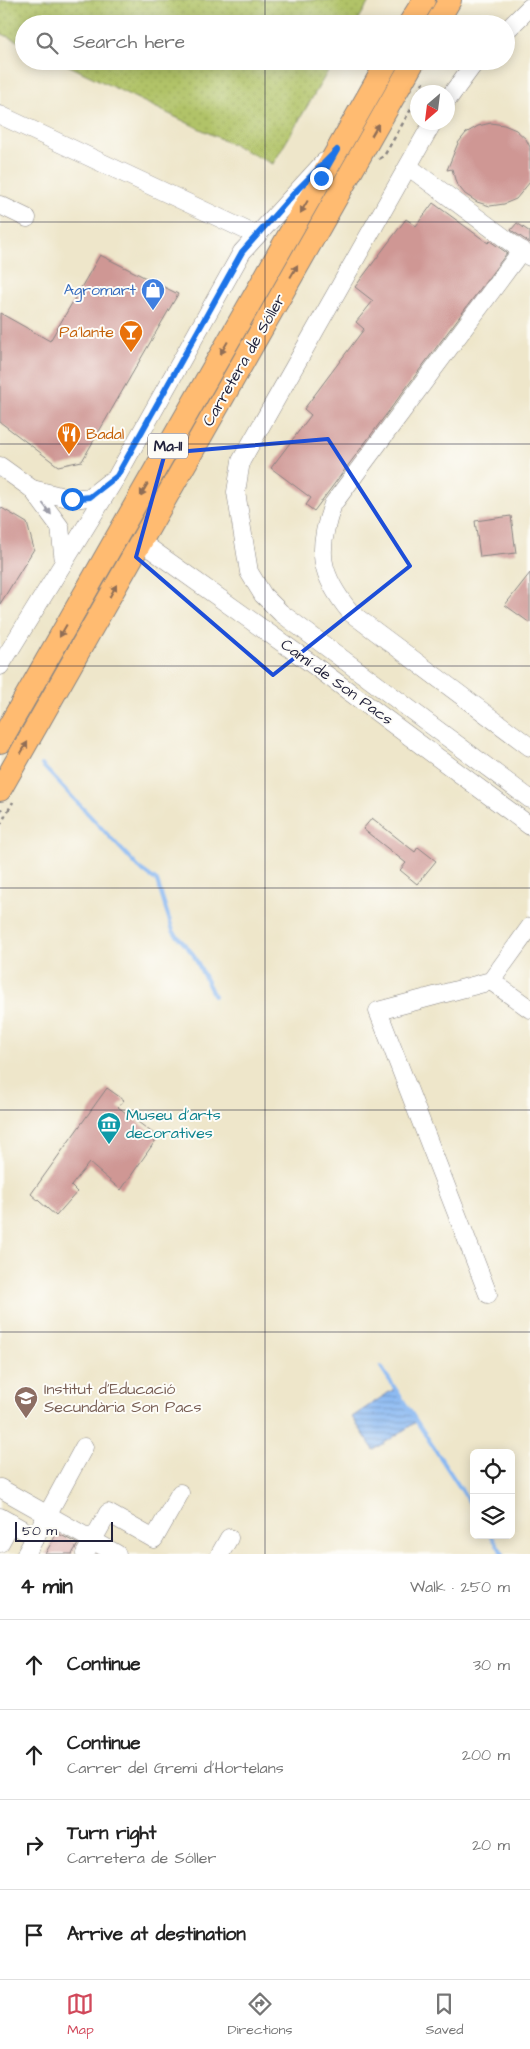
<!DOCTYPE html>
<html lang="en">
<head>
<meta charset="utf-8">
<style>
	:root { --surface:#fff; --page:#f2f2f2; --text:#222; --muted:#767676; --line:#e0e0e0; --accent:#d1495b }
	body { margin:0; font-family:"Architects Daughter",sans-serif; background:var(--page); color:var(--text) }
	.controls { position:absolute; right:15px; bottom:15px; display:grid; overflow:hidden; border-radius:8px; box-shadow:0 2px 12px #0003 }
	.controls button { width:45px; height:45px; display:grid; place-items:center; padding:0; border:0; border-bottom:1px solid var(--line); background:var(--surface); color:var(--text); font:25px sans-serif }
	.compass { position:absolute; left:410px; top:85px; width:45px; height:45px; border-radius:50%; background:var(--surface); box-shadow:0 2px 12px #0003; rotate:208deg }
	.scale { position:absolute; left:15px; bottom:12px; width:98px; box-sizing:border-box; padding-left:5px; border:2px solid #22223b; border-top:0; font-size:14px; line-height:18px; white-space:nowrap; color:#22223b; -webkit-text-stroke:4px #fdfcf7; paint-order:stroke }
	.stop { position:absolute; width:15px; height:15px; margin:-11px; border:4px solid #1a73e8; border-radius:50%; background:#fff }
	.stop.end { background:#1a73e8; border-color:#fff; box-shadow:0 1px 5px #0008 }
	.list { margin:0; padding:0; list-style:none }
	h2 { display:flex; justify-content:space-between; align-items:center; height:65px; margin:0; padding:0 20px; font-size:21px }
	h2 small { font-size:16px; font-weight:400; color:var(--muted) }
	.list li { display:grid; grid-template-columns:32px 1fr auto; gap:15px; align-items:center; box-sizing:border-box; height:90px; padding:0 20px; border-top:1px solid var(--line) }
	.list b { display:block; font-size:19px; white-space:nowrap }
	.list p { margin:0; font-size:16px; white-space:nowrap; color:var(--muted) }
	.list em { font-size:16px; font-style:normal; color:var(--muted) }
	.icon { flex:none; width:28px; height:28px; fill:none; stroke:currentColor; stroke-width:2; stroke-linecap:round; stroke-linejoin:round }
	.map { position:relative; flex:none; width:530px; height:1554px; overflow:hidden }
	.search { position:absolute; background:var(--surface); box-shadow:0 2px 12px #0003; left:15px; right:15px; top:15px; height:55px; display:flex; align-items:center; gap:12px; box-sizing:border-box; padding:0 18px; border-radius:28px; color:var(--muted); font-size:19px }
	.sheet { height:425px; background:var(--surface) }
	nav { display:flex; justify-content:space-around; align-items:center; box-sizing:border-box; height:70px; border-top:1px solid var(--line); background:var(--surface); font-size:14px; color:var(--muted) }
	nav a { display:grid; justify-items:center; gap:2px }
	nav .on { color:var(--accent) }
	.map>svg:first-child { display:block }
	.grass { fill:url(#grass-dots); stroke:#6a7251 }
	.water { fill:url(#water-rules); stroke:#546c96 }
	.lines { fill:none; stroke-linecap:round; stroke-linejoin:round }
	.stream { stroke:#87b7f2; stroke-width:4 }
	.building { fill:#cf9794 }
	.minor-casing { stroke:#888482; stroke-width:19 }
	.major-casing { stroke:#888482; stroke-width:24 }
	.path { stroke:#888482; stroke-width:2.5; stroke-dasharray:4 4; stroke-linecap:butt }
	.minor { stroke:#fff; stroke-width:18 }
	.major { stroke:#ffbb71; stroke-width:22 }
	.oneway { fill:#906e56 }
	.oneway2 { fill:#9c9ca7 }
	.route { stroke:#1a73e8; stroke-width:6 }
	.marked { fill:none; stroke:#1d4ed8; stroke-width:4; stroke-linejoin:round }
	.grid { fill:none; stroke:#22223b; stroke-width:1; stroke-opacity:0.55 }
	.labels { text-anchor:middle; dominant-baseline:central; stroke-width:4; stroke-linejoin:round; paint-order:stroke }
	.shield { fill:#fdfcf7; stroke:#646373; stroke-width:1 }
	.shield-label { font-size:15px; font-weight:bold; fill:#22223b }
	.shop-label { font-size:16px; fill:#366cbe; stroke:#fdfcf7; text-anchor:end }
	.food-label { font-size:16px; fill:#c56008; stroke:#fdfcf7; text-anchor:end }
	.street-label { font-size:16px; fill:#22223b; stroke:#fdfcf7 }
	.culture-label { font-size:16px; fill:#0d838f; stroke:#fdfcf7; text-anchor:start }
	.education-label { font-size:16px; fill:#785e54; stroke:#fdfcf7; text-anchor:start }
</style>
</head>
<body>
<div class="map">
<svg width="530" height="1554" viewBox="0 0 530 1554">
	<defs>
		<pattern id="grass-dots" width="8" height="8" patternUnits="userSpaceOnUse" patternTransform="scale(1.25)"><rect width="8" height="8" fill="#b1c367"/><path d="M2 2h.1M6 6h.1" fill="none" stroke="#98a75a" stroke-width="1.8" stroke-linecap="round"/></pattern>
		<pattern id="water-rules" width="6" height="5" patternUnits="userSpaceOnUse" patternTransform="scale(1.25)"><rect width="6" height="5" fill="#87b7f2"/><path d="M0 2.5h6" fill="none" stroke="#6e94c5"/></pattern>
	</defs>
	<rect width="100%" height="100%" fill="#fdfcf7"/>
	<filter id="ink" filterUnits="userSpaceOnUse"><feTurbulence type="fractalNoise" baseFrequency=".02" numOctaves="2"/><feDisplacementMap in="SourceGraphic" scale="10" xChannelSelector="R" yChannelSelector="G"/><feConvolveMatrix kernelMatrix="1 2 1 2 8 2 1 2 1" color-interpolation-filters="sRGB"/></filter>
	<filter id="wash" filterUnits="userSpaceOnUse"><feTurbulence type="fractalNoise" baseFrequency=".0096" numOctaves="4" result="noise"/><feDisplacementMap in="SourceGraphic" scale="20" xChannelSelector="R" yChannelSelector="G"/><feGaussianBlur stdDeviation="1.12" result="paint"/><feColorMatrix in="noise" values="0 0 0 0 0 0 0 0 0 0 0 0 0 0 0 0 0 1.4 0 .05"/><feComposite in="paint" operator="in"/></filter>
	<g filter="url(#wash)">
		<rect width="100%" height="100%" fill="#eee6ca"/>
		<g class="grass">
			<path d="M0 0H370L356 24H24V44L0 33Z"/>
			<path d="M59 61H334L273 164Z"/>
		</g>
		<path class="water" d="M394 1389 416 1422 374 1450 352 1417Z"/>
		<g class="lines">
			<g class="stream">
				<path d="M42 765 139 868 157 881 173 931 193 954 214 996"/>
				<path d="M381 1367 474 1509"/>
				<path d="M491 1535 503 1554"/>
			</g>
		</g>
		<g id="blocks">
			<g class="building">
				<path d="M491 123 504 125 516 130 526 139 530 147V182L516 199 504 204 490 206 477 202 465 194 456 183 452 169 447 170 458 143 466 133 478 126Z"/>
				<path d="M433 203 488 243 490 241 507 253 314 511 306 505 311 498 271 468 311 415 304 409 364 329 356 322 373 301 355 287 406 219 416 226Z"/>
				<path d="M517 223 530 232V243L511 230Z"/>
				<path d="M100 255 178 294 82 461 58 466 0 422V313L50 341Z"/>
				<path d="M0 507 27 523 34 549 0 604Z"/>
				<path d="M511 516 516 553 480 557 475 521Z"/>
				<path d="M530 573V623L505 605Z"/>
				<path d="M372 818 415 852 418 847 436 861 417 884 400 870 406 863 363 829Z"/>
				<path d="M107 1088 124 1100 118 1107 158 1137 121 1190 89 1163 71 1186 77 1192 56 1216 31 1194Z"/>
				<path d="M57 1533 78 1544 72 1554H45Z"/>
			</g>
		</g>
	</g>
	<g filter="url(#ink)">
		<use href="#blocks" fill-opacity="0" stroke="#888482" stroke-width="1"/>
		<g class="lines">
			<g class="minor-casing">
				<g id="minor">
					<path d="M506 31 530 7"/>
					<path d="M448 99 476 61"/>
					<path d="M0 115 256 235"/>
					<path d="M433 122 241 461 236 492 249 572 263 595 281 613 530 799"/>
					<path d="M409 167 530 257"/>
					<path d="M0 205 27 218"/>
					<path d="M522 250 333 504C316 551 319 574 351 613L530 747"/>
					<path d="M0 466 32 489"/>
					<path d="M141 542 312 664 530 826"/>
					<path d="M64 562 60 527 32 489 72 499 90 497 109 482"/>
					<path d="M0 666 117 476 242 252 324 162"/>
					<path d="M491 981 530 1009"/>
					<path d="M488 1294 378 1011 491 981 530 927"/>
					<path d="M0 1488 117 1554"/>
					<path d="M0 1517 36 1537"/>
					<path d="M0 1543 11 1523"/>
					<path d="M26 1554 84 1447"/>
					<path d="M85 1554 108 1513 154 1539 180 1493"/>
					<path d="M220 1554 229 1538"/>
				</g>
			</g>
			<g class="major-casing">
				<g id="major">
					<path d="M409 24 424 0"/>
					<path d="M436 24 450 0"/>
					<path d="M0 742 388 61"/>
					<path d="M0 790 414 61"/>
				</g>
			</g>
			<g class="path">
				<path d="M420 92 423 82"/>
				<path d="M379 159 384 156 418 97"/>
				<path d="M0 812 3 806"/>
				<path d="M0 825 13 802"/>
			</g>
			<use href="#minor" class="minor"/>
			<use href="#major" class="major"/>
		</g>
		<defs><path id="oneway-solid" d="M-6-.8H1V-3.2L6.5 0L1 3.2V.8H-6Z" transform="scale(1.25)"/></defs>
		<g class="oneway">
			<use href="#oneway-solid" transform="translate(375 130) rotate(-60)"/>
			<use href="#oneway-solid" transform="translate(304 207) rotate(120)"/>
			<use href="#oneway-solid" transform="translate(294 271) rotate(-60)"/>
			<use href="#oneway-solid" transform="translate(224 348) rotate(120)"/>
			<use href="#oneway-solid" transform="translate(144 490) rotate(120)"/>
			<use href="#oneway-solid" transform="translate(113 591) rotate(-61)"/>
			<use href="#oneway-solid" transform="translate(63 631) rotate(120)"/>
			<use href="#oneway-solid" transform="translate(24 748) rotate(-60)"/>
		</g>
		<use class="oneway2" href="#oneway-solid" transform="translate(47 509) rotate(53)"/>
	</g>
	<g class="lines" filter="url(#ink)">
		<path class="route" d="M72 499 90 497 117 476 242 252 298 189 337 150 321 178"/>
	</g>
	<path class="marked" d="M328 439 410 566 273 675 136 557 165 453Z"/>
	<path class="grid" d="M265 0V24M265 61V1554M0 222H530M0 444H530M0 666H530M0 888H530M0 1110H530M0 1332H530"/>
	<defs>
		<g id="shop-pin" transform="scale(1.25)"><path d="M0 17L-7.5 6A9.5 9.5 0 1 1 7.5 6Z" fill="#3f7fe0" stroke="#fdfcf7"/><path d="M-5-2.5h2.3a2.7 3.5 0 0 1 5.4 0H5L5.5 6h-11ZM-1.5-2.5h3a1.5 2.3 0 0 0-3 0Z" fill="#fff"/></g>
		<g id="bar-pin" transform="scale(1.25)"><path d="M0 17L-7.5 6A9.5 9.5 0 1 1 7.5 6Z" fill="#e8710a" stroke="#fdfcf7"/><path d="M-6-5H6L.8 .8V4.5H3.5V6h-7V4.5H-.8V.8Z" fill="#fff"/></g>
		<g id="restaurant-pin" transform="scale(1.25)"><path d="M0 17L-7.5 6A9.5 9.5 0 1 1 7.5 6Z" fill="#e8710a" stroke="#fdfcf7"/><path d="M-5-6h1v4h1v-4h1v4h1v-4h1v5L-1.5 .5V6h-2V.5L-5-1ZM5-6V6H3V1.5H1.5Q1.5-4 5-6Z" fill="#fff"/></g>
		<g id="museum-pin" transform="scale(1.25)"><path d="M0 17L-7.5 6A9.5 9.5 0 1 1 7.5 6Z" fill="#0f9aa8" stroke="#fdfcf7"/><path d="M0-6L6-3V-2H-6V-3ZM-5-1h2V3h-2ZM-1-1h2V3h-2ZM3-1h2V3H3ZM-6 4H6V6H-6Z" fill="#fff"/></g>
		<g id="school-pin" transform="scale(1.25)"><path d="M0 17L-7.5 6A9.5 9.5 0 1 1 7.5 6Z" fill="#8d6e63" stroke="#fdfcf7"/><path d="M0-5L7-2L0 1L-7-2ZM-4 1L0 2.5L4 1V4Q0 6-4 4Z" fill="#fff"/></g>
	</defs>
	<g fill-rule="evenodd">
		<use href="#shop-pin" x="153" y="290"/>
		<use href="#bar-pin" x="131" y="332"/>
		<use href="#restaurant-pin" x="69" y="434"/>
		<use href="#museum-pin" x="109" y="1124"/>
		<use href="#school-pin" x="26" y="1398"/>
	</g>
	<g class="labels">
		<rect class="shield" x="148" y="433.5" width="40" height="25" rx="4"/>
		<g class="shield-label">
			<text x="168" y="446">Ma-11</text>
		</g>
		<g class="shop-label">
			<text x="136" y="290">Agromart</text>
		</g>
		<g class="food-label">
			<text x="114" y="332">Pa'lante</text>
			<text x="86" y="434" text-anchor="start">Badal</text>
		</g>
		<g class="street-label">
			<text transform="translate(244 360) rotate(-60)">Carretera de Sóller</text>
			<text transform="translate(337 682) rotate(36)">Camí de Son Pacs</text>
		</g>
		<g class="culture-label">
			<text x="126" y="1115">Museu d'arts<tspan x="126" dy="18">decoratives</tspan></text>
		</g>
		<g class="education-label">
			<text x="44" y="1389">Institut d'Educació<tspan x="44" dy="18">Secundària Son Pacs</tspan></text>
		</g>
	</g>
</svg>
<div class="controls">
<button><svg class="icon" aria-label="locate" viewBox="0 0 24 24"><circle cx="12" cy="12" r="6"/><path d="M12 2v4M12 18v4M2 12h4M18 12h4"/></svg></button>
<button><svg class="icon" aria-label="layers" viewBox="0 0 24 24"><path d="M12 4l9 5-9 5-9-5zM3 14l9 5 9-5"/></svg></button>
</div>
<svg class="compass" viewBox="-18 -18 36 36"><path d="M0-13l5 13h-10z" fill="#e53935"/><path d="M0 13l5-13h-10z" fill="#767676"/></svg>
<div class="scale">50 m</div>
<div class="stop" style="left:72px;top:499px"></div>
<div class="stop end" style="left:321px;top:178px"></div>
<div class="search"><svg class="icon" aria-label="search" viewBox="0 0 24 24"><circle cx="10" cy="10" r="6"/><path d="M15 15l6 6"/></svg>Search here</div>
</div>
<section class="sheet">
<h2>4 min<small>Walk · 250 m</small></h2>
<ul class="list">
<li><svg class="icon" aria-label="ahead" viewBox="0 0 24 24"><path d="M12 20V5M6 11l6-6 6 6"/></svg><div><b>Continue</b></div><em>30 m</em></li>
<li><svg class="icon" aria-label="ahead" viewBox="0 0 24 24"><path d="M12 20V5M6 11l6-6 6 6"/></svg><div><b>Continue</b><p>Carrer del Gremi d'Hortelans</p></div><em>200 m</em></li>
<li><svg class="icon" aria-label="right" viewBox="0 0 24 24"><path d="M7 20v-9h11M14 6l5 5-5 5"/></svg><div><b>Turn right</b><p>Carretera de Sóller</p></div><em>20 m</em></li>
<li><svg class="icon" aria-label="arrive" viewBox="0 0 24 24"><path d="M6 21V4h12l-3 4 3 4H6"/></svg><div><b>Arrive at destination</b></div></li>
</ul>
</section>
<nav>
<a class="on"><svg class="icon" aria-label="map" viewBox="0 0 24 24"><path d="M3 6l6-2 6 2 6-2v14l-6 2-6-2-6 2zM9 4v14M15 6v14"/></svg>Map</a>
<a><svg class="icon" aria-label="directions" viewBox="0 0 24 24"><path d="M12 3l9 9-9 9-9-9zM9 14v-3h6M13 9l2 2-2 2"/></svg>Directions</a>
<a><svg class="icon" aria-label="saved" viewBox="0 0 24 24"><path d="M7 4h10v16l-5-4-5 4z"/></svg>Saved</a>
</nav>
</body>
</html>
